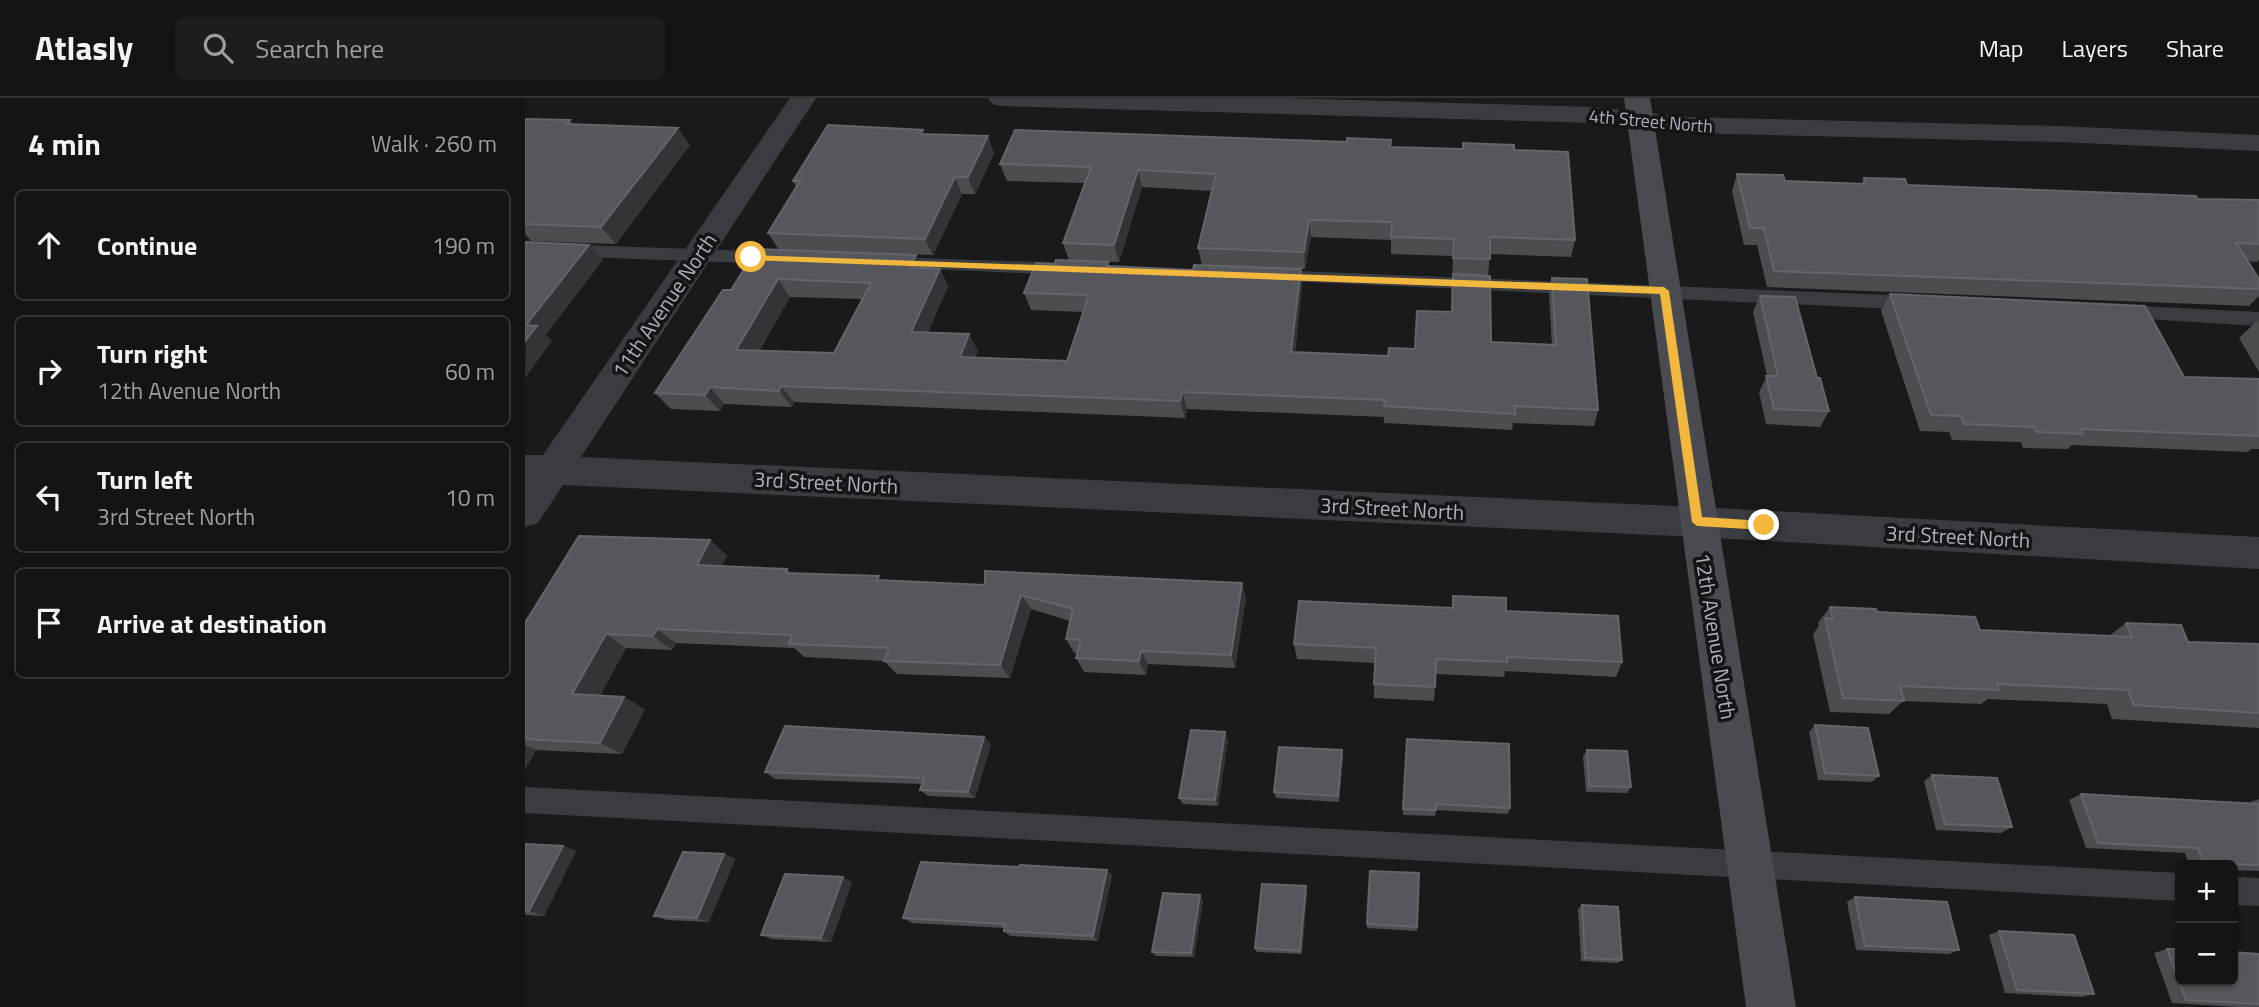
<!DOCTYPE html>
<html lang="en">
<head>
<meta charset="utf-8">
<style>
	:root { --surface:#141415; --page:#1d1d1e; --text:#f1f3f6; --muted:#9d9ea0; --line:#333334 }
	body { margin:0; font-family:"Titillium Web",sans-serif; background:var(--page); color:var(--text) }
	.controls { position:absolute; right:21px; bottom:21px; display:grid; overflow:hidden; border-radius:10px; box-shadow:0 2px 5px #0004 }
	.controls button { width:63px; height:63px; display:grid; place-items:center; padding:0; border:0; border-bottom:2px solid var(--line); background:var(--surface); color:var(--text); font:35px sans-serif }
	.stop { position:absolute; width:21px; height:21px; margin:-16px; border:5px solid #f1b83d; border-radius:50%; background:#fff }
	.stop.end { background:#f1b83d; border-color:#fff; box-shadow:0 2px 7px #0008 }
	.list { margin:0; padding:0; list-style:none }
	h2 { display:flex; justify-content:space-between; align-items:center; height:91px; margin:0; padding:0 28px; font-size:30px }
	h2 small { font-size:23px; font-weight:400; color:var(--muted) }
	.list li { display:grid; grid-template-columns:46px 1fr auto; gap:21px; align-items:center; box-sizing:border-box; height:112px; margin:0 14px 14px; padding:0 14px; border:2px solid var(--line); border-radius:10px }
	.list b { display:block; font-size:26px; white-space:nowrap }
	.list p { margin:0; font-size:23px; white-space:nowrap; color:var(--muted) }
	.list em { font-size:23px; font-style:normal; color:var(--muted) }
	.icon { flex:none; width:38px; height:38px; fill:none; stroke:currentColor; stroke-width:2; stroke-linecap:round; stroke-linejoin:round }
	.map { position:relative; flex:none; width:1734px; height:909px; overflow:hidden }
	header { display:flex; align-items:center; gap:42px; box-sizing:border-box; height:98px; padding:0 35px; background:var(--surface); border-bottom:2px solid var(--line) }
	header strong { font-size:33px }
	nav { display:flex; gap:38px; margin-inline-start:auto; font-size:24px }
	.search { width:490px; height:63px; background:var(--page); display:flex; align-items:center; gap:18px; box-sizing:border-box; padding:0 24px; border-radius:10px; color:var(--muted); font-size:26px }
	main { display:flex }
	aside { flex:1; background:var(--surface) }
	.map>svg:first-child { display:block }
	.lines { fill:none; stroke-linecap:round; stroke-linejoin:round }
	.service { fill:#3b3c41; fill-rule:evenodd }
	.minor { fill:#3b3c41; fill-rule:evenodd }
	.secondary { fill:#494b51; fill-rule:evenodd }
	.wall { fill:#4b4d51; fill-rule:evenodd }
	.shaded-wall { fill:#333437 }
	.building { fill:#56575c; stroke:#63656b; stroke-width:2; fill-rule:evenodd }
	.route { fill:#f1b83d }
	.labels { text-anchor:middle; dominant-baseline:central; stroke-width:7; stroke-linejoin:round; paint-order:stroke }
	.far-street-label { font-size:18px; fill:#acb1bb; stroke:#151517 }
	.street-label { font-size:21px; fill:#acb1bb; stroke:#151517 }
</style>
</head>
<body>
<header>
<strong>Atlasly</strong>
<div class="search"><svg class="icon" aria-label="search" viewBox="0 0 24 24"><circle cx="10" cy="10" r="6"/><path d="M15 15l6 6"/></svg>Search here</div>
<nav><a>Map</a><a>Layers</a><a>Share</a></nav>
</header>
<main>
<aside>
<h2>4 min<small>Walk · 260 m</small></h2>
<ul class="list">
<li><svg class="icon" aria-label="ahead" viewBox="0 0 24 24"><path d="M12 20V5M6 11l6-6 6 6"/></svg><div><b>Continue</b></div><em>190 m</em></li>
<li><svg class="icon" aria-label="right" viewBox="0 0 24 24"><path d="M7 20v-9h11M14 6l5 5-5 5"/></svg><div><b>Turn right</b><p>12th Avenue North</p></div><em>60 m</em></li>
<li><svg class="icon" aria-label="left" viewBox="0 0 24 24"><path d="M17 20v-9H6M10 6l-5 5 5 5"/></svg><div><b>Turn left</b><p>3rd Street North</p></div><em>10 m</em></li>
<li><svg class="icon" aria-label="arrive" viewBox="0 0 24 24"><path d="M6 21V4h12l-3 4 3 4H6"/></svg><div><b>Arrive at destination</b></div></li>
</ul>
</aside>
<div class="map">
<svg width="1734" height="909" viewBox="0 0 1734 909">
	<rect width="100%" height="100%" fill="#1a1a1c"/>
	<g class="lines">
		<g class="service">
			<path d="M0 145 256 154 262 156 265 160 262 164 256 166 0 157Z"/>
			<path d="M367 159 539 165 545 167 548 171 545 175 539 177 361 169 358 165 361 161Z"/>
			<path d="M748 172 1392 198 1399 200 1401 205 1399 210 1392 212 741 182 739 178 741 174Z"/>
			<path d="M1594 207 1734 214V228L1587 219 1584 214 1587 209Z"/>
			<path d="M0 689 1655 775V803L0 715Z"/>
			<path d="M1708 779 1734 780V808L1708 807Z"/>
		</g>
		<g class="minor">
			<path d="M265 0H291L56 359 1172 409 1734 439V471L1172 439 38 387 13 425 0 429V357H18Z"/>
			<path d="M463 0H757L1069 9 1163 19 1534 28 1734 37V53L1534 44 1163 35 1069 25 476 8 467 6Z"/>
		</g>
		<path class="secondary" d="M1099 0H1125L1271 909H1221Z"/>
	</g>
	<g class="wall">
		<path d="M0 21 45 22 48 26 165 47 91 146 6 143 0 136Z"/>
		<path d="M400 36 469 55 450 96H437L408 157 254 152 243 135 272 90 268 83Z"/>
		<path d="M866 49 989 52 1050 142 1046 159 965 156 963 178 966 244 1027 247 1024 197 1027 180 1073 312 1069 328 988 325 987 332 859 325V319L662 311 660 320 269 304 267 309 199 306 195 313 146 311 130 295 206 192 232 151 391 157 398 170 415 171 423 188 403 234 453 253 450 259 542 263 558 214 506 212 499 195 530 166 544 162 538 145 559 85 482 83 475 66ZM617 89 687 93 673 150 677 167 668 172 585 169 583 164H594ZM786 139 866 142V156L928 158 926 214 890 251 863 258 770 254 777 188 776 171H780ZM265 199 337 201 309 255 234 253Z"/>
		<path d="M1212 76 1260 83 1336 86 1339 80 1382 87 1673 101 1734 102V161L1732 164 1723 163 1734 181V198L1724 208 1242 189 1232 147H1219L1207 93Z"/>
		<path d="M1365 196 1659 279 1734 281V351H1726L1723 354 1547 347 1543 351 1498 350 1496 344 1427 342 1424 334 1395 333 1356 213Z"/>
		<path d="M1235 198 1292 280 1304 313 1295 329 1241 326 1234 294 1242 278 1228 214Z"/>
		<path d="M1734 222V274L1714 240 1731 224Z"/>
		<path d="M185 442 202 458 196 468 262 471 266 475 357 482 460 487 717 485 721 500 710 570 623 566 621 577 559 574 551 560 552 555H549L541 541 545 523 506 511 485 580 372 576 359 563 279 559 269 550 151 545 147 552 101 550 75 597 120 611 97 656 11 652 0 671V525Z"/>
		<path d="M928 498 981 513 1097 564 1091 579 980 573 979 579 911 576 909 603 849 600V586L850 565 772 561 769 546 927 510Z"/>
		<path d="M1305 509 1352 514 1455 532 1584 538 1601 525 1663 544 1734 546V630L1587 621 1582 606 1463 601 1456 606 1378 603 1364 616 1305 614 1288 536 1294 528 1293 525Z"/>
		<path d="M1290 627 1354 678 1347 684 1293 682 1284 634Z"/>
		<path d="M459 639 466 646 450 700 403 698 395 692 397 686 250 681 240 674Z"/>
		<path d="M703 641 693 708 658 706 654 700Z"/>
		<path d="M882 641 985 710 983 716 911 712 910 718 878 717Z"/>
		<path d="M817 652 818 659 814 704 751 700 749 694Z"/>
		<path d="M1062 652 1106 689 1102 695 1061 694 1058 658Z"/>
		<path d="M1407 677 1487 729 1476 735 1411 732 1399 683Z"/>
		<path d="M1556 696 1724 705 1734 701V773L1708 772V767H1664L1660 755 1561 750 1544 702Z"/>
		<path d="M0 746 38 748 51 753 19 818 0 817Z"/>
		<path d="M199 756 210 761 184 824 142 822 129 818Z"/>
		<path d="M494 769 582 772 587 777 573 843 485 838 479 833V830L387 825 378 820Z"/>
		<path d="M894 775 892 833 842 830V826Z"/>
		<path d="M327 784 306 844 247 841 236 837Z"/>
		<path d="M781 788 782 793 777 856 732 854 730 850Z"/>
		<path d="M1330 799 1434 852 1424 856 1331 852 1322 804Z"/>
		<path d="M678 802 669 859 631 858 627 854Z"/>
		<path d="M1057 807 1097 862 1093 865 1056 863 1053 811Z"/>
		<path d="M1474 833 1569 896 1556 899 1480 895 1464 837Z"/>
		<path d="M1642 851 1734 856V909H1713L1647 905 1629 855Z"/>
	</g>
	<g class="shaded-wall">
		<path d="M153 30 165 47 91 146 76 129Z"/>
		<path d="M463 38 469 55 450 96 443 79Z"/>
		<path d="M613 72 617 89 594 164 589 147Z"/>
		<path d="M430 79 437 96 408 157 400 141Z"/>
		<path d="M784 122 786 139 780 171 779 154Z"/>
		<path d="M64 147 78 162 21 237 27 243 0 280 1 227Z"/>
		<path d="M391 157 400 174 385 169Z"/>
		<path d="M415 171 423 188 396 251 386 234Z"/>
		<path d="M776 171 777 188 768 271 766 254Z"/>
		<path d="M253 181 265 199 224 269 211 252Z"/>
		<path d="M444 236 453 253 444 276 435 259Z"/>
		<path d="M256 288 269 304 267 309 254 293Z"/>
		<path d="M185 289 199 306 195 313 180 297Z"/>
		<path d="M657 294 662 311 660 320 655 303Z"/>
		<path d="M185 442 202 458 189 482 172 467Z"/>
		<path d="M717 485 721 500 710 570 706 557Z"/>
		<path d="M496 497 506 511 485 580 475 567Z"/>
		<path d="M132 531 151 545 147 552 128 538Z"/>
		<path d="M81 536 101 550 69 609 47 596Z"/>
		<path d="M616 553 623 566 621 577 614 563Z"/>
		<path d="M99 599 120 611 97 656 75 645Z"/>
		<path d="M700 634 703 641 693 708 690 702Z"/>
		<path d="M459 639 466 646 450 700 443 694Z"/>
		<path d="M0 647 11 652 0 671Z"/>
		<path d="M817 652 818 659 814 704 813 698Z"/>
		<path d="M38 748 51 753 19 818 4 813Z"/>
		<path d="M199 756 210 761 184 824 172 820Z"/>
		<path d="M582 772 587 777 573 843 568 838Z"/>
		<path d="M318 779 327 784 306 844 296 840Z"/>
		<path d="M781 788 782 793 777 856 775 853Z"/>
		<path d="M675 797 678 802 669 859 666 855Z"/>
	</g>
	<g class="building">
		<path d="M0 21 45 22 42 26 153 30 76 129 0 126Z"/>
		<path d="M303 27 398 32 396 36 463 38 443 79H430L400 141 243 135 275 83H268Z"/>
		<path d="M490 32 822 44V40L866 42 865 49 938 51V45L989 47V52L1043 54 1050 142 965 139V161L928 160 929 141 866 139 867 124 784 122 779 154 673 150 691 76 613 72 589 147 538 145 566 69 475 66Z"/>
		<path d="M1212 76 1258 77 1260 83 1341 86 1339 80 1380 81 1382 87 1671 98 1673 101 1734 102V146L1711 145 1734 181V191L1249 173 1239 130H1225Z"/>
		<path d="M0 144 64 147 1 227 12 228 0 243Z"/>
		<path d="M232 151 391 157 385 169 415 171 386 234 444 236 435 259 542 263 564 197 499 195 511 165 530 166 531 162 583 164 582 168 668 172 669 167 776 171 766 254 863 258 864 250 890 251 892 213 927 214 928 176 965 178 966 244 1031 247 1027 180 1062 181 1073 312 990 308V316L859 308 860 302 657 294 655 303 256 288 254 293 185 289 180 297 130 295 198 192H206ZM253 181 346 185 309 255 211 252Z"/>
		<path d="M1365 196 1620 208 1659 279 1734 281V338L1555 331 1558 336 1512 334 1510 329 1439 326 1436 318 1406 317Z"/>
		<path d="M1235 198 1270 199 1292 280H1295L1304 313 1249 311 1241 278H1253Z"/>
		<path d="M54 438 185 442 172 467 262 471 260 475 354 478 352 482 460 487V473L717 485 706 557 616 553 614 563 551 560 556 542 541 541 548 511 496 497 475 567 359 563 364 550 264 546 267 537 132 531 128 538 81 536 47 596 99 599 75 645 0 641V525Z"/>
		<path d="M928 498 981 500V513L1093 518 1097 564 982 559V564L911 561 910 589 849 586 851 550 769 546 774 503 928 510Z"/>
		<path d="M1305 509 1351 511 1352 514 1450 519 1455 532 1607 539 1601 525 1656 527 1663 544 1734 546V615L1609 607 1603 592 1472 586 1474 592 1375 588 1379 603 1318 600 1300 520 1308 521Z"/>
		<path d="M1290 627 1343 630 1354 678 1300 675Z"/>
		<path d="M260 628 459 639 443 694 395 692 399 680 240 674Z"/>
		<path d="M666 632 700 634 690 702 654 700Z"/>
		<path d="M882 641 984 646 985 710 911 706V712L878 711Z"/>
		<path d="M754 649 817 652 813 698 749 694Z"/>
		<path d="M1062 652 1102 653 1106 689 1064 688Z"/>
		<path d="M1407 677 1472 680 1487 729 1420 726Z"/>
		<path d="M1556 696 1734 706V767L1679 765 1673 750 1573 745Z"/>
		<path d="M0 746 38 748 4 813H0Z"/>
		<path d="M158 754 199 756 172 820 129 818Z"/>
		<path d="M396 764 494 769 495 767 582 772 568 838 479 833 480 826 378 820Z"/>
		<path d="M845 773 894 775 892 829 842 826Z"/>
		<path d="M260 776 318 779 296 840 236 837Z"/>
		<path d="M737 786 781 788 775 853 730 850Z"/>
		<path d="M638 795 675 797 666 855 627 854Z"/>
		<path d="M1330 799 1422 804 1434 852 1340 848Z"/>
		<path d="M1057 807 1093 809 1097 862 1060 860Z"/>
		<path d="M1474 833 1549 837 1569 896 1492 892Z"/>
		<path d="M1642 851H1655V883H1708V854L1734 856V906L1661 902Z"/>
	</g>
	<path class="route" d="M223 157 1139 189 1144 193 1177 419 1239 423 1245 427 1239 432 1172 428 1167 424 1135 196 226 162 222 159Z"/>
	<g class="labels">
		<g class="far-street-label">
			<text transform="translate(1126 23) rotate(5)">4th Street North</text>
		</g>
		<g class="street-label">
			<text transform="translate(139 207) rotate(-56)">11th Avenue North</text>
			<text transform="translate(301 384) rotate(3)">3rd Street North</text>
			<text transform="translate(867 410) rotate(3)">3rd Street North</text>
			<text transform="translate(1433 438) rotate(3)">3rd Street North</text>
			<text transform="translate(1191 538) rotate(81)">12th Avenue North</text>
		</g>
	</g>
</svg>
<div class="controls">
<button>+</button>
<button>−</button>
</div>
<div class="stop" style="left:226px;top:159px"></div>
<div class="stop end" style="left:1239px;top:427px"></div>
</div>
</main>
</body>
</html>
